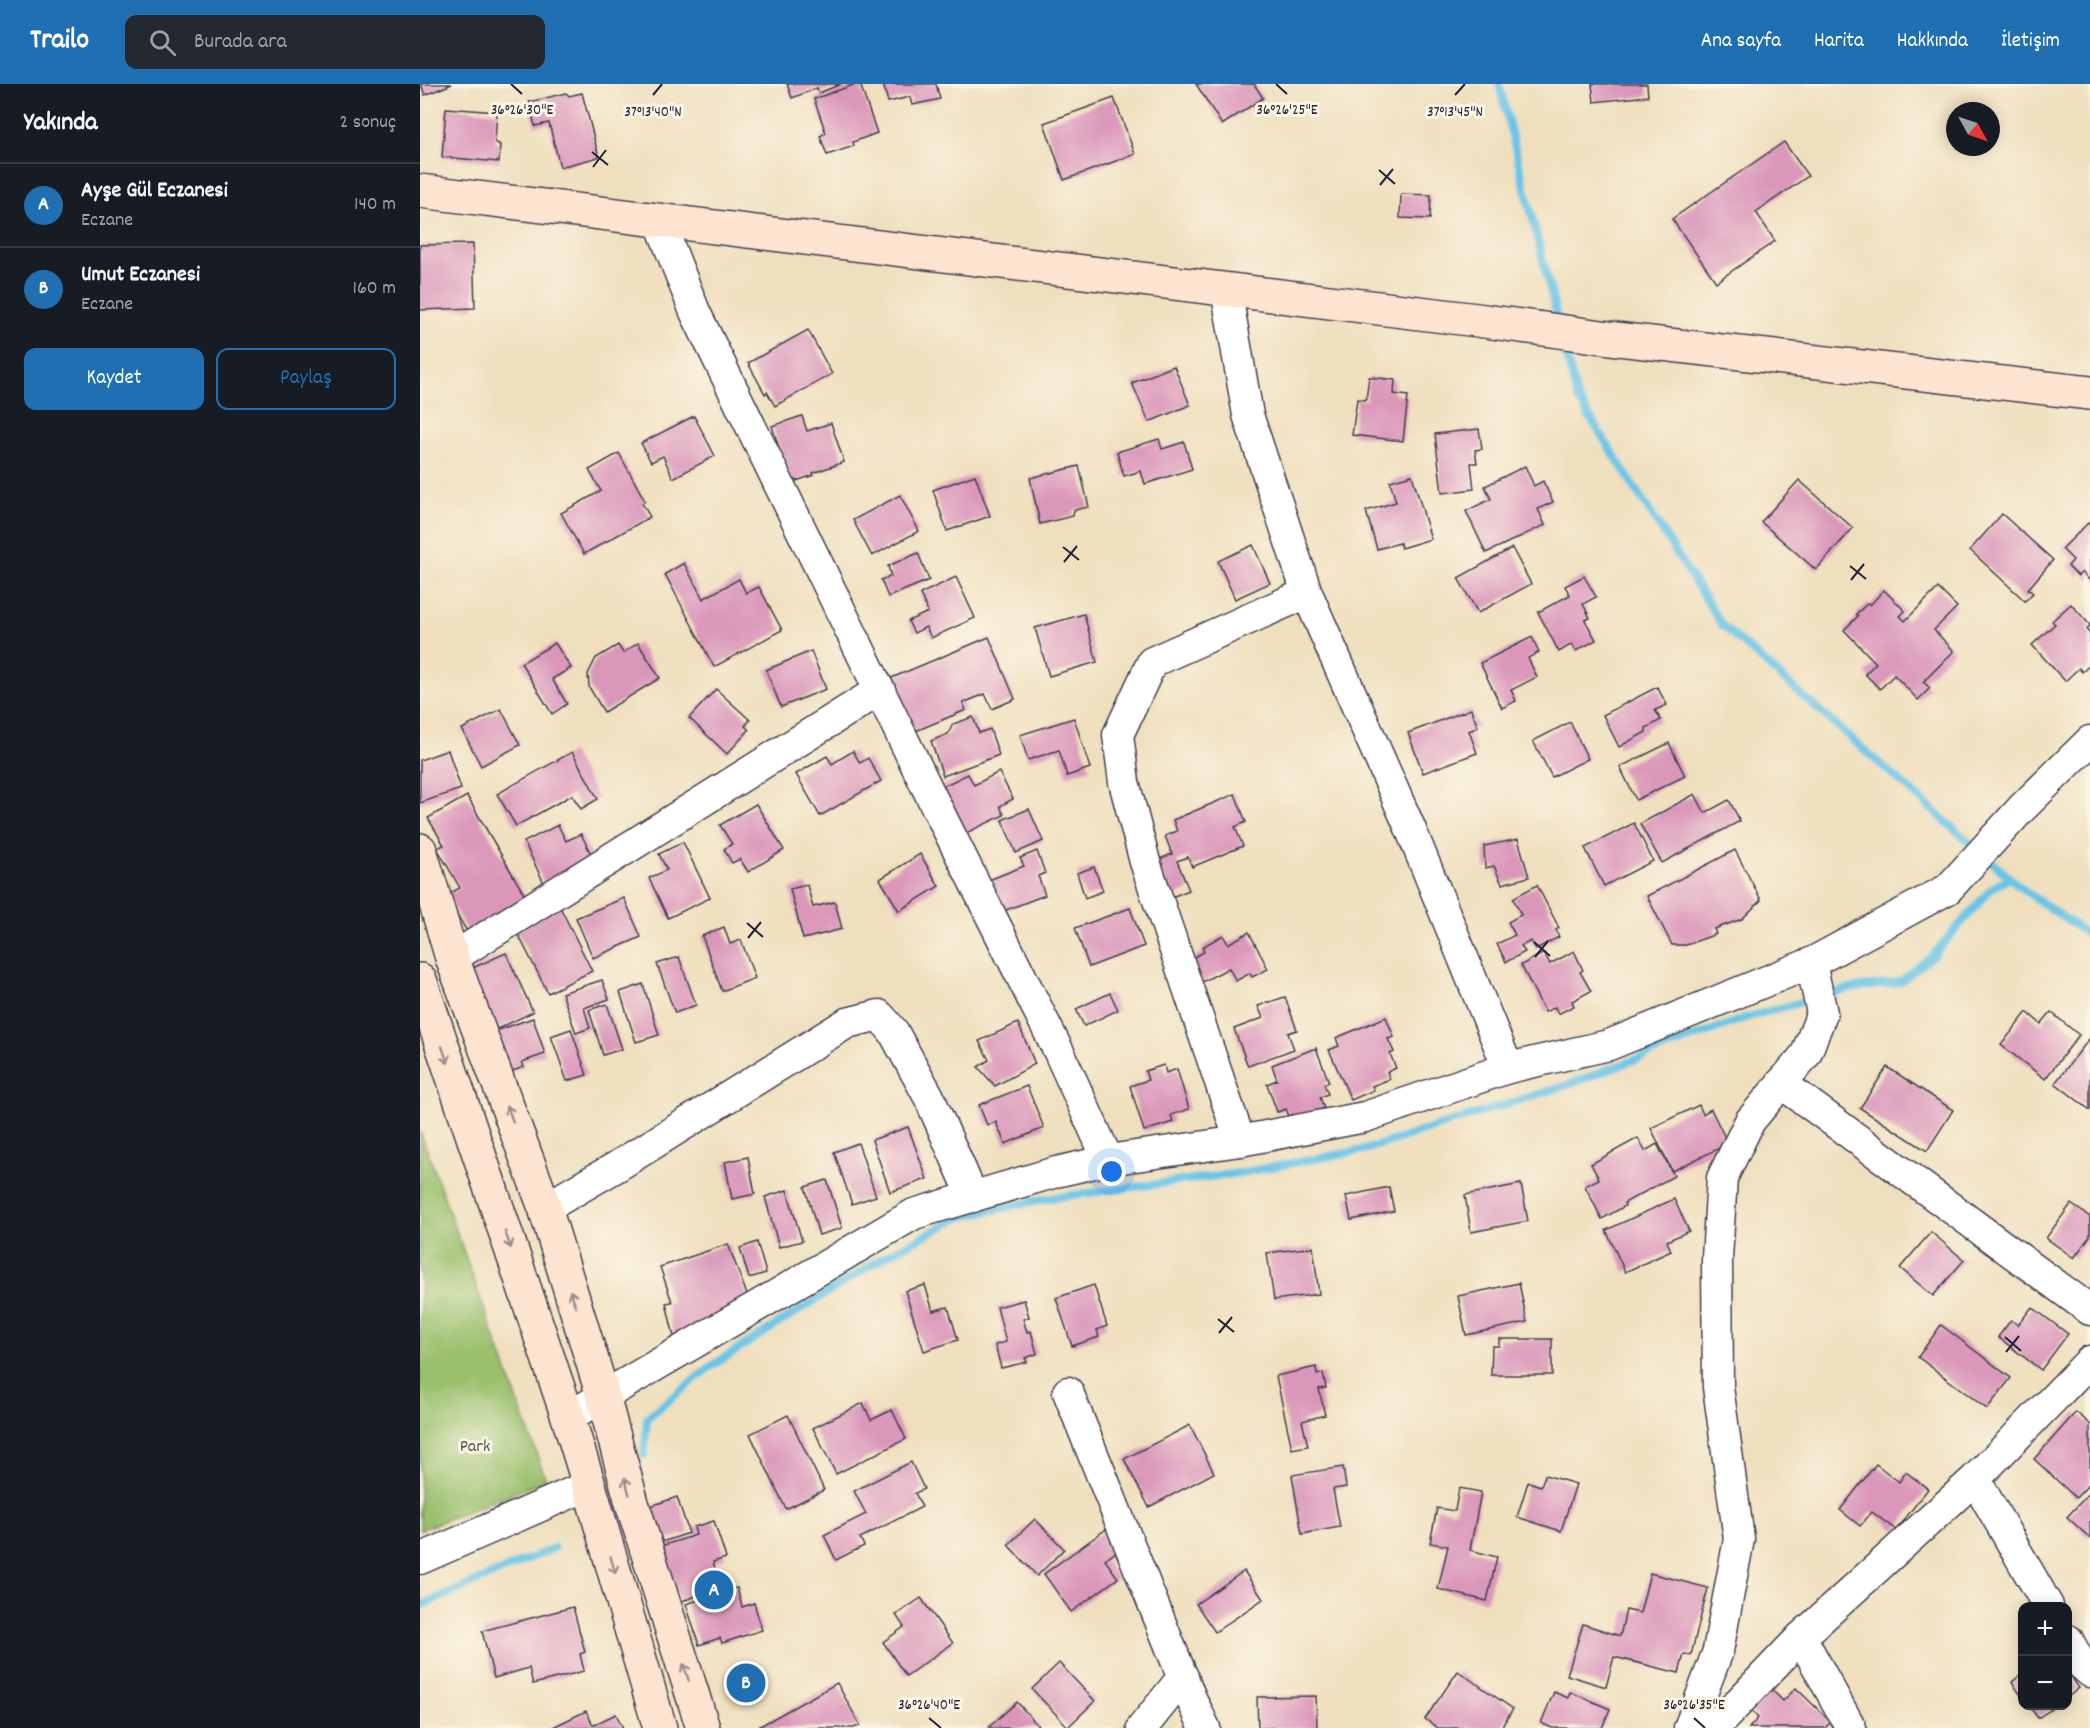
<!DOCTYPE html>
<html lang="tr">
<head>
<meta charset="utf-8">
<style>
	:root { --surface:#171b24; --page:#242831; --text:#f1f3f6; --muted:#9ea1a6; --line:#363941; --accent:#1f6fb2 }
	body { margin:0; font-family:Dekko,sans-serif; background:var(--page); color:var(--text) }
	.controls { position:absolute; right:18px; bottom:18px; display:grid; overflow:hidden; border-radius:12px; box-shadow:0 3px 15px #0003 }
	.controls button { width:54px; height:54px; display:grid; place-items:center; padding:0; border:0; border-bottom:2px solid var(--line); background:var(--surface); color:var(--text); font:30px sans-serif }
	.compass { position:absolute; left:1526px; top:18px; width:54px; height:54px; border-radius:50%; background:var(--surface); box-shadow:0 3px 15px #0003; rotate:130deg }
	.you { position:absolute; left:692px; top:1088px; width:21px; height:21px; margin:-15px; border:4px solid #fff; border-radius:50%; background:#1a73e8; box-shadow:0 0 0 9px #1a73e833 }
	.badge { display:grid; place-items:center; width:39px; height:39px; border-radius:50%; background:var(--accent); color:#fff; font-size:20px; font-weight:700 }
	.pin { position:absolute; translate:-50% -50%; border:3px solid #fff; box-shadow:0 2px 6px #0006 }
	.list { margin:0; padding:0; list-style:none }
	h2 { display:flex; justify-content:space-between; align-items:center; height:78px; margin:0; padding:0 24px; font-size:26px }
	h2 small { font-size:20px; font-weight:400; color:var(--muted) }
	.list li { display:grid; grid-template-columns:39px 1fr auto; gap:18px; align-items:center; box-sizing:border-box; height:84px; padding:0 24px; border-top:2px solid var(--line) }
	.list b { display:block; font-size:22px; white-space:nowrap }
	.list p { margin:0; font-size:20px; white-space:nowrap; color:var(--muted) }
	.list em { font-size:20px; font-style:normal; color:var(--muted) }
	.actions { display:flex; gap:12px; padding:18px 24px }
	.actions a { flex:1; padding:14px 0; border:2px solid var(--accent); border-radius:12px; text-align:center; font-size:21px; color:var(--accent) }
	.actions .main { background:var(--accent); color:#fff }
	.icon { flex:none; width:33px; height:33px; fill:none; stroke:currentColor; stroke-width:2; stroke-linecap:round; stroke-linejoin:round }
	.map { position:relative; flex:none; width:1670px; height:1644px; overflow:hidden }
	header { display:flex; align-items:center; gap:36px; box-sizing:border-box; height:84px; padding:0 30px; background:var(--accent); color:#fff }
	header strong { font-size:28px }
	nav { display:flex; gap:33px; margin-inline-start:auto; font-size:21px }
	.search { width:420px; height:54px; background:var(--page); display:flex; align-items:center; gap:15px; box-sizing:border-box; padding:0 21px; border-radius:12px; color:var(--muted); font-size:22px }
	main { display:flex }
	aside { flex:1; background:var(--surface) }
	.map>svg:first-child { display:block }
	.green { fill:#9ac06c; stroke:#5e7154; stroke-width:1.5 }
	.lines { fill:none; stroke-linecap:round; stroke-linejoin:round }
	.stream { stroke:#69c4e7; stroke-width:8 }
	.building { fill:#da97ba }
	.minor-casing { stroke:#413e4f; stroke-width:33 }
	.secondary-casing { stroke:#413e4f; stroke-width:36 }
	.minor { stroke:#fff; stroke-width:30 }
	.secondary { stroke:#fde4d1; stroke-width:33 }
	.oneway { stroke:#9a8d8e }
	.ticks { fill:none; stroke:#22223b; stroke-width:2 }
	.labels { text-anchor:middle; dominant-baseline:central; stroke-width:6; stroke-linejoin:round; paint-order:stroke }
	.park-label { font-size:18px; fill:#4c594c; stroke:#fcf5e5 }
	.ticks-label { font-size:15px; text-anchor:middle; fill:#22223b; stroke:#fcf5e5; stroke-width:6; stroke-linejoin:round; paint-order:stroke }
</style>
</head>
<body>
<header>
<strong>Trailo</strong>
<div class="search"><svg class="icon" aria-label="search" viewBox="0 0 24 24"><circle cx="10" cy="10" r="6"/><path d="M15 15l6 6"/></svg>Burada ara</div>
<nav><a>Ana sayfa</a><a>Harita</a><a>Hakkında</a><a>İletişim</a></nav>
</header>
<main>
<aside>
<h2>Yakında<small>2 sonuç</small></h2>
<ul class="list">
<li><span class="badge">A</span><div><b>Ayşe Gül Eczanesi</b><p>Eczane</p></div><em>140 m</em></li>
<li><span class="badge">B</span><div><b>Umut Eczanesi</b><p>Eczane</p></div><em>160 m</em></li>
</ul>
<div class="actions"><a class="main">Kaydet</a><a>Paylaş</a></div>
</aside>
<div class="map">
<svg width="1670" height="1644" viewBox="0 0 1670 1644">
	<rect width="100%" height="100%" fill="#fcf5e5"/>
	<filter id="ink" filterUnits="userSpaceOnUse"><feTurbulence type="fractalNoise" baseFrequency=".0167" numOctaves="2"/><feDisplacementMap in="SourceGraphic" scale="12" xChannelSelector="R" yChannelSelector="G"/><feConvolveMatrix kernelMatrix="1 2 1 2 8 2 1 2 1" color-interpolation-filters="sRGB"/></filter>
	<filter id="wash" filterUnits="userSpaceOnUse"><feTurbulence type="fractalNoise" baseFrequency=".008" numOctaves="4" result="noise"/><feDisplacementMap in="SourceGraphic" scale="24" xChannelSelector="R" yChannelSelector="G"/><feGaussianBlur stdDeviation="1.35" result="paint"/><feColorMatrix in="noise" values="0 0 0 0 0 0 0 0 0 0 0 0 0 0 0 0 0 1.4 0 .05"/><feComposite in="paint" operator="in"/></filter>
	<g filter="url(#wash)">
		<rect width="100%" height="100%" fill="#efdfbe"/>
		<path class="green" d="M0 1047 126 1396 0 1446Z"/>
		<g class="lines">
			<g class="stream">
				<path d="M1079 0 1139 241"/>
				<path d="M1142 254 1157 313 1302 541 1605 807 1670 852"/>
				<path d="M1405 912 1428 905 1480 898 1513 871 1572 804 1590 794"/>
				<path d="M224 1371 227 1334 290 1283 467 1171 541 1133 624 1115 820 1089 947 1065 1150 1000 1325 934 1392 915"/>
				<path d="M0 1522 134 1464"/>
			</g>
		</g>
		<g id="blocks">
			<g class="building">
				<path d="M1 0H32L5 11Z"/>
				<path d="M367 0H421L399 9 397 4 372 14Z"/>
				<path d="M436 0H440L457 49 433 58 434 62 407 71 400 52 406 49 394 15Z"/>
				<path d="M463 0H516L520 15 492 21 490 13 468 18Z"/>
				<path d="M776 0H834L843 14 802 41Z"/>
				<path d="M1172 0H1227L1228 12 1174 18Z"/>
				<path d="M146 9 149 12 162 9 179 73 140 83 129 39 115 42 109 18Z"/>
				<path d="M694 14 715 70 644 96 624 39Z"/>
				<path d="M26 24 77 28 75 58 80 61 79 78 22 73Z"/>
				<path d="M1364 58 1388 92 1336 128 1355 157 1296 198 1252 135Z"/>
				<path d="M981 110 1011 111 1010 135 980 134Z"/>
				<path d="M53 160 55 224 0 226V161Z"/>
				<path d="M388 246 412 290 355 322 347 308 345 310 328 279Z"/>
				<path d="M754 282 770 321 729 338 712 299Z"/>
				<path d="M949 293 975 296 974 310 988 312 983 357 932 351 937 315 946 316Z"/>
				<path d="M274 332 295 372 253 394 243 372 231 378 221 359Z"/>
				<path d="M382 332 387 347 411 339 424 378 393 389 394 391 370 399 352 342Z"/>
				<path d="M1059 345 1062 365 1055 366 1057 379H1051L1054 405 1022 409 1015 350Z"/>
				<path d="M739 355 742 365 764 358 772 385 725 400 721 387 704 392 697 368Z"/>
				<path d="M199 369 225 417 222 419 230 433 164 470 141 429 181 407 169 386Z"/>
				<path d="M659 382 669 423 654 426 653 432 620 440 610 394Z"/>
				<path d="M1105 382 1114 402 1123 397 1133 418 1118 425 1125 441 1066 469 1046 427 1071 415 1065 402Z"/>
				<path d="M555 391 570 432 527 447 513 406Z"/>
				<path d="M992 391 1011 455 981 464 980 459 957 465 946 427 976 418 970 397Z"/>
				<path d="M1379 396 1433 444 1396 486 1341 438Z"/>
				<path d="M480 411 499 447 452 472 433 436Z"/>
				<path d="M1582 430 1633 476 1608 505 1613 509 1605 517 1550 466Z"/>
				<path d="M1668 439 1670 441V497L1662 488 1658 492 1648 482 1653 476 1642 465Z"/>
				<path d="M833 461 850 499 815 515 798 477Z"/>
				<path d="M1092 464 1111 500 1058 529 1038 494Z"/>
				<path d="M498 469 509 496 468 513 461 496 471 492 468 482Z"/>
				<path d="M264 479 283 515 319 495 326 509 339 503 362 546 294 583 245 490Z"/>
				<path d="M1164 492 1176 513 1163 520 1170 534 1165 536 1176 556 1156 567 1152 560 1139 568 1118 528 1150 511 1145 502Z"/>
				<path d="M536 493 555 534 511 554 506 543 494 549 488 537 508 528 500 510Z"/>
				<path d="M1518 504 1537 523 1514 546 1534 567 1503 598 1510 604 1498 616 1474 591 1460 605 1445 590 1456 579 1424 546 1438 532 1436 530 1448 519 1450 521 1464 506 1485 527 1480 532 1485 537Z"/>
				<path d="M1651 520 1670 541 1667 546 1670 550V581L1662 588 1659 584 1645 597 1612 561 1635 540 1632 537Z"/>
				<path d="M664 530 677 578 629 592 615 544Z"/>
				<path d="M569 553 595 615 572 625 565 610 543 619 546 626 491 649 469 595Z"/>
				<path d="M1112 553 1119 568 1108 574 1117 593 1091 606 1096 617 1082 624 1060 579Z"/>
				<path d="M135 559 151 584 132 595 147 620 132 630 101 579Z"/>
				<path d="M218 559 240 594 184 628 169 603 168 590 176 574 198 561 203 569Z"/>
				<path d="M391 567 406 605 361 623 346 586Z"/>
				<path d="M1237 603 1247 621 1235 626 1241 636 1226 644V648L1199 663 1183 631Z"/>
				<path d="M296 605 330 636 325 642 329 646 307 670 269 634Z"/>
				<path d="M81 625 100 661 61 682 42 645Z"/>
				<path d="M1051 625 1058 643 1049 647 1057 669 1003 689 988 649Z"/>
				<path d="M553 633 559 649 570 645 579 671 523 692 511 657 528 650 533 640Z"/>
				<path d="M654 634 670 684 647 692 639 666 608 676 600 651Z"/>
				<path d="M1150 638 1168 675 1132 693 1113 657Z"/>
				<path d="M1249 659 1265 692 1216 716 1200 683Z"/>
				<path d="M28 666 41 705 0 719V676Z"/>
				<path d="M433 667 440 679 448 674 461 697 400 732 376 690 407 672 412 680Z"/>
				<path d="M152 668 178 715 161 725 152 711 96 742 77 710Z"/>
				<path d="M579 688 593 715 580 722 584 731 540 752 517 705 548 690 554 701Z"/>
				<path d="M815 710 826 738 815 743 823 762 772 783 768 773 757 777 769 806 747 815 733 778 752 770 745 752 757 747 753 736Z"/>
				<path d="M1275 710 1285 729 1309 716 1320 737 1242 779 1220 740Z"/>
				<path d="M47 712 108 817 49 851 26 811 40 804 17 764 24 761 8 734Z"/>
				<path d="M336 720 364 766 328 788 320 775 312 779 304 765 312 760 300 741Z"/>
				<path d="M609 725 623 757 596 769 582 736Z"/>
				<path d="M1214 739 1233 777 1184 802 1165 764Z"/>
				<path d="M138 741 146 757 161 750 173 774 124 799 104 758Z"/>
				<path d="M1098 755 1109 793 1082 800 1074 782 1065 784 1064 762Z"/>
				<path d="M263 758 290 814 248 834 229 794 247 786 239 770Z"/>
				<path d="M1315 766 1341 816 1322 835 1294 845 1296 850 1266 861H1252L1227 812Z"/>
				<path d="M617 767 625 789 618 792 625 811 581 828 569 796 604 782 600 774Z"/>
				<path d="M500 770 519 802 479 827 460 795Z"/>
				<path d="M674 783 683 807 665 814 657 789Z"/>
				<path d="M387 801 393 823 415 818 422 845 383 855 370 805Z"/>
				<path d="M1117 801 1139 844 1136 846 1139 853 1116 865 1111 857 1101 862 1105 868 1086 878 1077 860 1095 851 1088 838 1101 831 1093 814Z"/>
				<path d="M204 814 221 853 173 874 156 834Z"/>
				<path d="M140 823 172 887 128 909 96 846Z"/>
				<path d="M710 824 724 862 669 883 655 844Z"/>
				<path d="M304 843 310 860 321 856 335 894 302 907 282 852Z"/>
				<path d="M829 848 848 885 832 893 830 889 816 897 809 884 782 898 770 875 784 868 782 863 803 851 808 860Z"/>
				<path d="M1154 867 1163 886 1160 888 1171 907 1152 917 1154 922 1138 930 1135 923 1125 928 1101 881 1124 869 1130 880Z"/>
				<path d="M86 869 113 928 73 947 46 887Z"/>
				<path d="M259 873 276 921 255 929 237 880Z"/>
				<path d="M182 896 189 915 164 924 170 944 156 949 142 909Z"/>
				<path d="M223 900 239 951 216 958 200 908Z"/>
				<path d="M690 909 698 926 664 942 656 925Z"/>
				<path d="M865 913 877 946 868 949 874 965 828 982 814 945 843 934 838 922Z"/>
				<path d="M187 920 202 965 183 971 169 926Z"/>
				<path d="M1607 928 1621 940 1631 928 1659 951 1625 995 1581 961Z"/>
				<path d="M966 933 974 953 968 955 974 968 970 970 976 984 967 988 970 995 952 1002 954 1006 931 1016 909 966 919 962 916 954Z"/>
				<path d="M113 934 125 970 102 978 104 983 84 990 70 949Z"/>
				<path d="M598 939 615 980 575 1002 558 983 569 976 559 957Z"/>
				<path d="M151 945 167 991 147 997 131 952Z"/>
				<path d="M1670 954V1026L1635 999Z"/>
				<path d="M896 964 909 998 904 1000 908 1010 900 1013 904 1024 871 1037 866 1025 857 1028 847 1000 857 996 852 981Z"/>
				<path d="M744 981 746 989 757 985 769 1025 751 1031 753 1038 724 1047 710 1002 728 996 725 987Z"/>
				<path d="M1467 983 1533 1026 1507 1067 1440 1024Z"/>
				<path d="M607 1002 624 1044 585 1060 576 1038 567 1041 559 1021Z"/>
				<path d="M1279 1021 1283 1030 1291 1025 1308 1060 1252 1087 1231 1044Z"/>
				<path d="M488 1043 507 1095 470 1108 452 1056Z"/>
				<path d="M1218 1054 1225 1067 1237 1060 1254 1092 1204 1119 1205 1122 1182 1135 1165 1102 1179 1095 1171 1080Z"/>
				<path d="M438 1059 456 1112 432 1120 414 1068Z"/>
				<path d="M328 1073 335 1110 312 1115 305 1078Z"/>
				<path d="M407 1096 422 1144 399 1151 385 1103Z"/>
				<path d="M1101 1100 1108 1137 1051 1148 1045 1111Z"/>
				<path d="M969 1103 974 1127 931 1136 926 1112Z"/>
				<path d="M367 1106 382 1157 359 1163 345 1113Z"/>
				<path d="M1254 1115 1269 1147 1247 1157 1251 1167 1205 1188 1186 1146Z"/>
				<path d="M1651 1120 1670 1133V1152L1654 1174 1626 1154Z"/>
				<path d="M1511 1148 1544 1176 1513 1212 1480 1184Z"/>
				<path d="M337 1158 346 1189 329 1194 320 1164Z"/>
				<path d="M308 1160 329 1216 255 1257 246 1219 252 1218 240 1183Z"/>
				<path d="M893 1163 899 1210 854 1216 847 1169Z"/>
				<path d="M1099 1199 1107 1238 1046 1251 1038 1212Z"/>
				<path d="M505 1201 513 1227 528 1223 538 1256 504 1267 485 1207Z"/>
				<path d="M674 1201 687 1242 677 1246 679 1253 652 1262 636 1214Z"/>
				<path d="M604 1216 609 1233 603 1235 607 1248 611 1247 617 1270 605 1274 607 1278 581 1284 575 1261 586 1258 577 1223Z"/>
				<path d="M1612 1223 1648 1250 1621 1286 1578 1253 1591 1236 1598 1241Z"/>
				<path d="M1521 1241 1591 1294 1567 1325 1498 1273Z"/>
				<path d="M1079 1255H1132V1291H1071L1072 1262H1079Z"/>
				<path d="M896 1283 897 1291 903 1289 906 1304 899 1305 905 1331 882 1337 888 1362 872 1365 856 1292Z"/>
				<path d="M443 1319 451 1336 472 1326 486 1355 416 1390 393 1344Z"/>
				<path d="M1656 1328 1670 1340V1399L1656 1414 1614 1375Z"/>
				<path d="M368 1331 404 1406 366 1425 330 1350Z"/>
				<path d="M770 1341 794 1389 729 1423 704 1375Z"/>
				<path d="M491 1378 504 1405 495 1409 502 1423 440 1454 444 1462 416 1476 404 1451 446 1430 434 1407Z"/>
				<path d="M1456 1380 1479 1398 1486 1388 1508 1405 1476 1446 1452 1428 1440 1442 1420 1426Z"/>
				<path d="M923 1383 926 1403 913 1405 920 1443 882 1450 872 1391Z"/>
				<path d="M1125 1391 1156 1400 1141 1447 1097 1433 1108 1398 1121 1402Z"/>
				<path d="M1039 1404 1061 1408 1050 1466 1077 1473 1067 1517 1018 1505 1028 1462 1010 1459 1017 1424 1035 1427Z"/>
				<path d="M1670 1408V1454L1647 1433Z"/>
				<path d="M257 1413 269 1449 239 1459 228 1423Z"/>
				<path d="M615 1435 644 1465 617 1492 588 1461Z"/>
				<path d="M294 1437 306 1474 293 1478 301 1504 259 1518 241 1462 276 1451 274 1443Z"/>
				<path d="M689 1443 703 1463 685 1476 698 1494 651 1528 624 1490Z"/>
				<path d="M824 1487 843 1515 795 1548 776 1520Z"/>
				<path d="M1230 1489 1288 1504 1271 1571 1264 1570 1259 1589 1194 1573 1186 1603 1147 1591 1163 1540 1200 1552 1206 1526 1220 1529Z"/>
				<path d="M317 1504 322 1523 334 1519 342 1546 302 1559 300 1554 279 1561 266 1520Z"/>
				<path d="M501 1514 533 1559 486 1592 463 1558 484 1543 476 1531Z"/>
				<path d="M153 1523 165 1568 160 1570 164 1587 113 1600 109 1584 74 1594 62 1547Z"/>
				<path d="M639 1579 675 1617 648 1643 612 1605Z"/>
				<path d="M1038 1587 1093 1625 1081 1644H1018L1005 1635Z"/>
				<path d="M1648 1588 1659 1604 1648 1613Z"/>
				<path d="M1602 1590V1613L1592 1598Z"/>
				<path d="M417 1599 440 1641 434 1644H342L340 1642Z"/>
				<path d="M1349 1603 1363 1617 1376 1604 1411 1638 1405 1644H1329L1338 1634 1329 1624Z"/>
				<path d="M1134 1608 1148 1614 1150 1608 1190 1625 1182 1644H1132L1121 1639Z"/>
				<path d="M896 1612 897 1644H838L837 1613Z"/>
				<path d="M597 1618 620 1644H570L569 1643Z"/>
				<path d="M1609 1622H1636L1618 1634Z"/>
				<path d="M166 1627 173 1641 196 1630 203 1644H131Z"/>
			</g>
		</g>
	</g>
	<g filter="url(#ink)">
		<use href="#blocks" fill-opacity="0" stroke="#413e4f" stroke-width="1.5"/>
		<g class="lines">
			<g class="minor-casing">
				<g id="minor">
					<path d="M239 136 275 228 510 710 638 966 688 1076"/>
					<path d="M806 205 828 331 887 509 991 746 1088 984"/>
					<path d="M32 874 460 606"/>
					<path d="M1361 999 1670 1226"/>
					<path d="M820 1057 725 778 704 698 698 651 732 578 887 509"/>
					<path d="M125 1124 196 1083 427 939 459 931 473 947 509 1013 553 1113"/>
					<path d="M648 1308 771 1614 785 1644"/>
					<path d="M148 1333 494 1130 636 1088 688 1076 820 1057 945 1033 1088 984 1189 961 1391 879 1528 805 1601 725 1670 657"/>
					<path d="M1555 1395 1628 1522"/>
					<path d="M0 1475 169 1401"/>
					<path d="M1381 1553 1431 1644"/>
					<path d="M1648 1556 1661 1580 1670 1588"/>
					<path d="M722 1644 763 1593"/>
					<path d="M1269 1644 1298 1567 1319 1455 1298 1303 1297 1174 1302 1094 1330 1037 1386 970 1402 929 1391 879"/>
					<path d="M1294 1644 1381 1553 1555 1395 1670 1277"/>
				</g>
			</g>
			<g class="secondary-casing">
				<g id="secondary">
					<path d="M0 107 1057 236 1197 255 1670 309"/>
					<path d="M0 766 32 874 125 1124 183 1312 212 1419 283 1644"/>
					<path d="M0 896 148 1333 169 1401 240 1644"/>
				</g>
			</g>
			<use href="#minor" class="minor"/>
			<use href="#secondary" class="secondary"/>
		</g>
		<defs><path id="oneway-shaft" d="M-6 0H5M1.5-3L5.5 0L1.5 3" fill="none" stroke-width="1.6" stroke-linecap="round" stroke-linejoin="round" transform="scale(1.5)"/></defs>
		<g class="oneway">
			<use href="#oneway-shaft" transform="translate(25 971) rotate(71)"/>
			<use href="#oneway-shaft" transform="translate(90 1030) rotate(-110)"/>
			<use href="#oneway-shaft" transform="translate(88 1156) rotate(71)"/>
			<use href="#oneway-shaft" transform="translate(153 1215) rotate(-107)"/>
			<use href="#oneway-shaft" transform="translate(207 1402) rotate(-105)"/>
			<use href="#oneway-shaft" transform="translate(193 1481) rotate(74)"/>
			<use href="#oneway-shaft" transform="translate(266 1588) rotate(-108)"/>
		</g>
	</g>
	<path class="ticks" d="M91 0 102 10M856 0 867 10M233 11 242 0M1035 11 1045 0M172 68 188 81M173 83 186 66M959 86 975 100M960 101 973 85M643 463 659 476M644 478 657 462M1430 482 1446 495M1431 496 1444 480M327 839 343 853M328 854 341 838M1114 858 1130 872M1115 873 1128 857M798 1235 814 1248M799 1249 812 1233M1585 1253 1601 1267M1586 1268 1599 1252M509 1634 521 1644M1274 1634 1285 1644"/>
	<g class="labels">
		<g class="park-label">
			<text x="55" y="1363">Park</text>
		</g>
	</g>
	<g class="ticks-label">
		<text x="102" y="30">36°26'30"E</text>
		<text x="867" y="30">36°26'25"E</text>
		<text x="233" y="32">37°13'40"N</text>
		<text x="1035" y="32">37°13'45"N</text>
		<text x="509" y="1625">36°26'40"E</text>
		<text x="1274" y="1625">36°26'35"E</text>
	</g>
</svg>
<div class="controls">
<button>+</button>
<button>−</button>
</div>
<svg class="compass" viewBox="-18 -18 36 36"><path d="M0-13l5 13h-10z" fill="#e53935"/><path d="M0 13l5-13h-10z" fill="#9ea1a6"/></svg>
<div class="you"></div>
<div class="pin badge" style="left:294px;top:1506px">A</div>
<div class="pin badge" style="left:326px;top:1599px">B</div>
</div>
</main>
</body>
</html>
